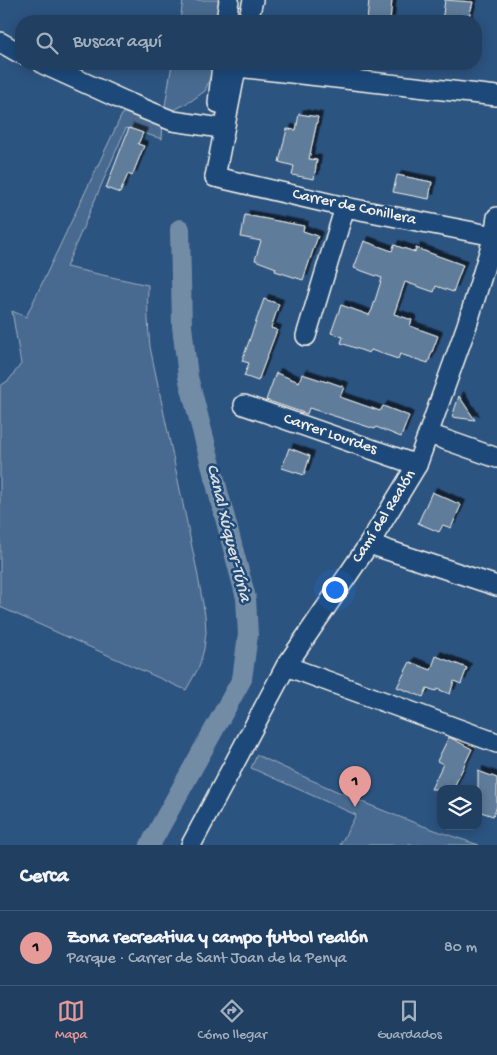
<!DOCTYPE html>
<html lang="es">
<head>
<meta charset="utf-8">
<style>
	:root { --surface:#213f61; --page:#2d4a6a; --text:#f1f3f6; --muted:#a2afbd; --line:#3e5876; --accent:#e69b98 }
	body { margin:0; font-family:"Gochi Hand",sans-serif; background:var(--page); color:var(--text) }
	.controls { position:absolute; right:15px; bottom:15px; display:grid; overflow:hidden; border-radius:10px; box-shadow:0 2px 12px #0003 }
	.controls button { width:45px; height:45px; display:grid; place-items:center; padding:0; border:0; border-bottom:1px solid var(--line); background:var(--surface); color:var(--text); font:25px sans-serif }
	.you { position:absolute; left:334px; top:589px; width:18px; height:18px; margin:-12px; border:4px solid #fff; border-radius:50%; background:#1a73e8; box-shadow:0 0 0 8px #1a73e833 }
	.badge { display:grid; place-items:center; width:32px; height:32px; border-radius:50%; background:var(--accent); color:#111; font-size:16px; font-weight:700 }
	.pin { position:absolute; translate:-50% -41px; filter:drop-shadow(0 1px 2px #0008) }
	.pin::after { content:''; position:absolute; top:26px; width:18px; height:15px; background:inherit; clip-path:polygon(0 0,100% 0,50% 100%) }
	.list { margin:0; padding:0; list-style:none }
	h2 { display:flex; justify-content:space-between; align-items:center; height:65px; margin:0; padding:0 20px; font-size:21px }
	h2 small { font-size:16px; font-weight:400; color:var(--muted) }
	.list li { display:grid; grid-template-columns:32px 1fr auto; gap:15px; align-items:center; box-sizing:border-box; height:75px; padding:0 20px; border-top:1px solid var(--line) }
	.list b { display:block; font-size:19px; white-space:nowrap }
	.list p { margin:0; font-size:16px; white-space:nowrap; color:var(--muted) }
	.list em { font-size:16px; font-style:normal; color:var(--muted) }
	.icon { flex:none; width:28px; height:28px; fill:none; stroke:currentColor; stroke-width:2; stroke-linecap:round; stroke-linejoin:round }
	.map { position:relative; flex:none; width:497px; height:845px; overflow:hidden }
	.search { position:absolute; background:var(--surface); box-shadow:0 2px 12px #0003; left:15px; right:15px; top:15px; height:55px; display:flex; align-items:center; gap:12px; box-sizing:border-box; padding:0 18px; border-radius:20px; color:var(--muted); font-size:19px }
	.sheet { height:140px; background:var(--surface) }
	nav { display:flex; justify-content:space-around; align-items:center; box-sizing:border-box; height:70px; border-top:1px solid var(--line); background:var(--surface); font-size:14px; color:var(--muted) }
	nav a { display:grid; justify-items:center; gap:2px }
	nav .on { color:var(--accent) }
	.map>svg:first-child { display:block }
	.green { fill:#496b90; stroke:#9eaebc }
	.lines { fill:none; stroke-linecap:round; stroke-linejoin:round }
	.canal { stroke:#738ca6; stroke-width:20 }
	.building { fill:#5e7b9a; stroke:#f4f1e8; filter:url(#shadow) }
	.minor-casing { stroke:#f4f1e8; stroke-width:22 }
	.minor { stroke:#1f4a7a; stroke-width:19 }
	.labels { text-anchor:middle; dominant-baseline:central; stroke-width:5; stroke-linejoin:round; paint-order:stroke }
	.street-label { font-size:16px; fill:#f4f1e8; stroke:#1f4a7a }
	.water-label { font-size:18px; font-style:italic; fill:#dadddb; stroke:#1f4a7a }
</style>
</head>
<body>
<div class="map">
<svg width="497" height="845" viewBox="0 0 497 845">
	<defs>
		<filter id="shadow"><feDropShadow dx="4.5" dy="-4.5" stdDeviation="0" flood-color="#0009"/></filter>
	</defs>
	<rect width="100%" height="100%" fill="#2c5481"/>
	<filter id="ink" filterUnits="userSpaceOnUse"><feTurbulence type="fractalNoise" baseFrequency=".02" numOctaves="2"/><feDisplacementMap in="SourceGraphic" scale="10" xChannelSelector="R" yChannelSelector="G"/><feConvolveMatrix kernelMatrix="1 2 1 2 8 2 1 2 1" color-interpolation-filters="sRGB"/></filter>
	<g filter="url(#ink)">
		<g class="green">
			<path d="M183 0H222L221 21H180Z"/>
			<path d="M172 64H215L205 91 191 101 174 110 163 118Z"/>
			<path d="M126 106 163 121 162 139 126 128 66 267 148 285C147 306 148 326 150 347L196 566 205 615 206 632 204 649 199 667 186 690 0 607V386L9 380 21 364 12 311 26 317Z"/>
			<path d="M257 755C329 789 403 821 479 845H340L356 815 251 768Z"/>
		</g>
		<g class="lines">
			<path class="canal" d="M150 845 242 679 248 635 246 598 188 377 182 326 180 229"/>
		</g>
		<g class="building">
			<path d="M369 0H392L390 21H367Z"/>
			<path d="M445 0 473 2 468 21H442Z"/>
			<path d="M299 114 318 117 309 159 317 160 314 179 292 175 294 166 279 162 287 129 296 130Z"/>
			<path d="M129 128 143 133 138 144 144 146 132 176 128 174 120 193 106 188Z"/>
			<path d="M397 175 432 182 429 199 393 192Z"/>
			<path d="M245 215 304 226 303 231 318 236 303 280 275 271 276 268 255 260 261 241 241 237Z"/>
			<path d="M364 241 392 251 394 245 415 252 416 248 463 265 453 292 436 286 434 292 405 282 394 314 412 320 410 326 438 336 428 363 400 354 398 359 371 350 369 353 341 343 343 337 331 333 341 305 369 315 372 310 382 278 354 268Z"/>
			<path d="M264 299 279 304 271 328 277 330 258 381 244 376 249 363 242 361Z"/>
			<path d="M276 373 299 382 302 374 327 382V381L344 387 340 397 380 411 383 406 409 416 401 437 376 427 375 429 309 408 307 414 266 400Z"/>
			<path d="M459 396 475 420 452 417Z"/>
			<path d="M289 448 310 456 304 475 282 468Z"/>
			<path d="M432 492 461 505 451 528 443 525 439 532 418 523Z"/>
			<path d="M436 656 467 668 461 684 454 681 450 694 437 689 436 691 427 688 423 697 397 687 410 662 431 670Z"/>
			<path d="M449 737 472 749 453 789H431L443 764 437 761Z"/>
			<path d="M478 771 497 778V806L493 816 478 811Z"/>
		</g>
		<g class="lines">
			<g class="minor-casing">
				<g id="minor">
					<path d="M226 21 229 0"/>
					<path d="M248 21 253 0"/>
					<path d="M0 42 21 54"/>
					<path d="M43 64 129 103 173 121 214 127"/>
					<path d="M237 67 497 96"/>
					<path d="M218 103 222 64"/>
					<path d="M215 177 345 207 494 236"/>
					<path d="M215 177 237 64"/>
					<path d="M306 336 345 207"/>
					<path d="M244 405 417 465"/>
					<path d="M429 434 497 458"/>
					<path d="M369 544 497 586"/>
					<path d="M286 666 497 743"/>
					<path d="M191 845 286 666 369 544 417 465 467 325 494 236 497 217"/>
				</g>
			</g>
			<use href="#minor" class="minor"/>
		</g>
	</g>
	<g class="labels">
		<g class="street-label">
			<text transform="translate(354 208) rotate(12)">Carrer de Conillera</text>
			<text transform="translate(330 435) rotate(19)">Carrer Lourdes</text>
			<text transform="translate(385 517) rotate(-58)">Camí del Realón</text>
		</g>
		<g class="water-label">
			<text transform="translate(228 533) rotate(76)">Canal Xúquer-Túria</text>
		</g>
	</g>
</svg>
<div class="controls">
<button><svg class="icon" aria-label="layers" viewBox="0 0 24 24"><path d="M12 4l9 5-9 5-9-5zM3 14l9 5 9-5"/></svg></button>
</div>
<div class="you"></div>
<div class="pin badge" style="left:355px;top:807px">1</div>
<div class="search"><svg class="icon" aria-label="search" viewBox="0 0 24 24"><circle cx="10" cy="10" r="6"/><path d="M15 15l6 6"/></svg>Buscar aquí</div>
</div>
<section class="sheet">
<h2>Cerca<small></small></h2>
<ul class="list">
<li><span class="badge">1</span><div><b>Zona recreativa y campo futbol realón</b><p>Parque · Carrer de Sant Joan de la Penya</p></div><em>80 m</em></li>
</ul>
</section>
<nav>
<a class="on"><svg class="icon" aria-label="map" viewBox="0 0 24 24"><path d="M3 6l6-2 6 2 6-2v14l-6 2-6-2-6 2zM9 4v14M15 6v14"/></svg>Mapa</a>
<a><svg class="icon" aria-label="directions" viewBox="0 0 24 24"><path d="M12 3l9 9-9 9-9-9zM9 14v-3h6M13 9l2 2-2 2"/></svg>Cómo llegar</a>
<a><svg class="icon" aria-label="saved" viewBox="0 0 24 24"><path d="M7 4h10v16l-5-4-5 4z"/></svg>Guardados</a>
</nav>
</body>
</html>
